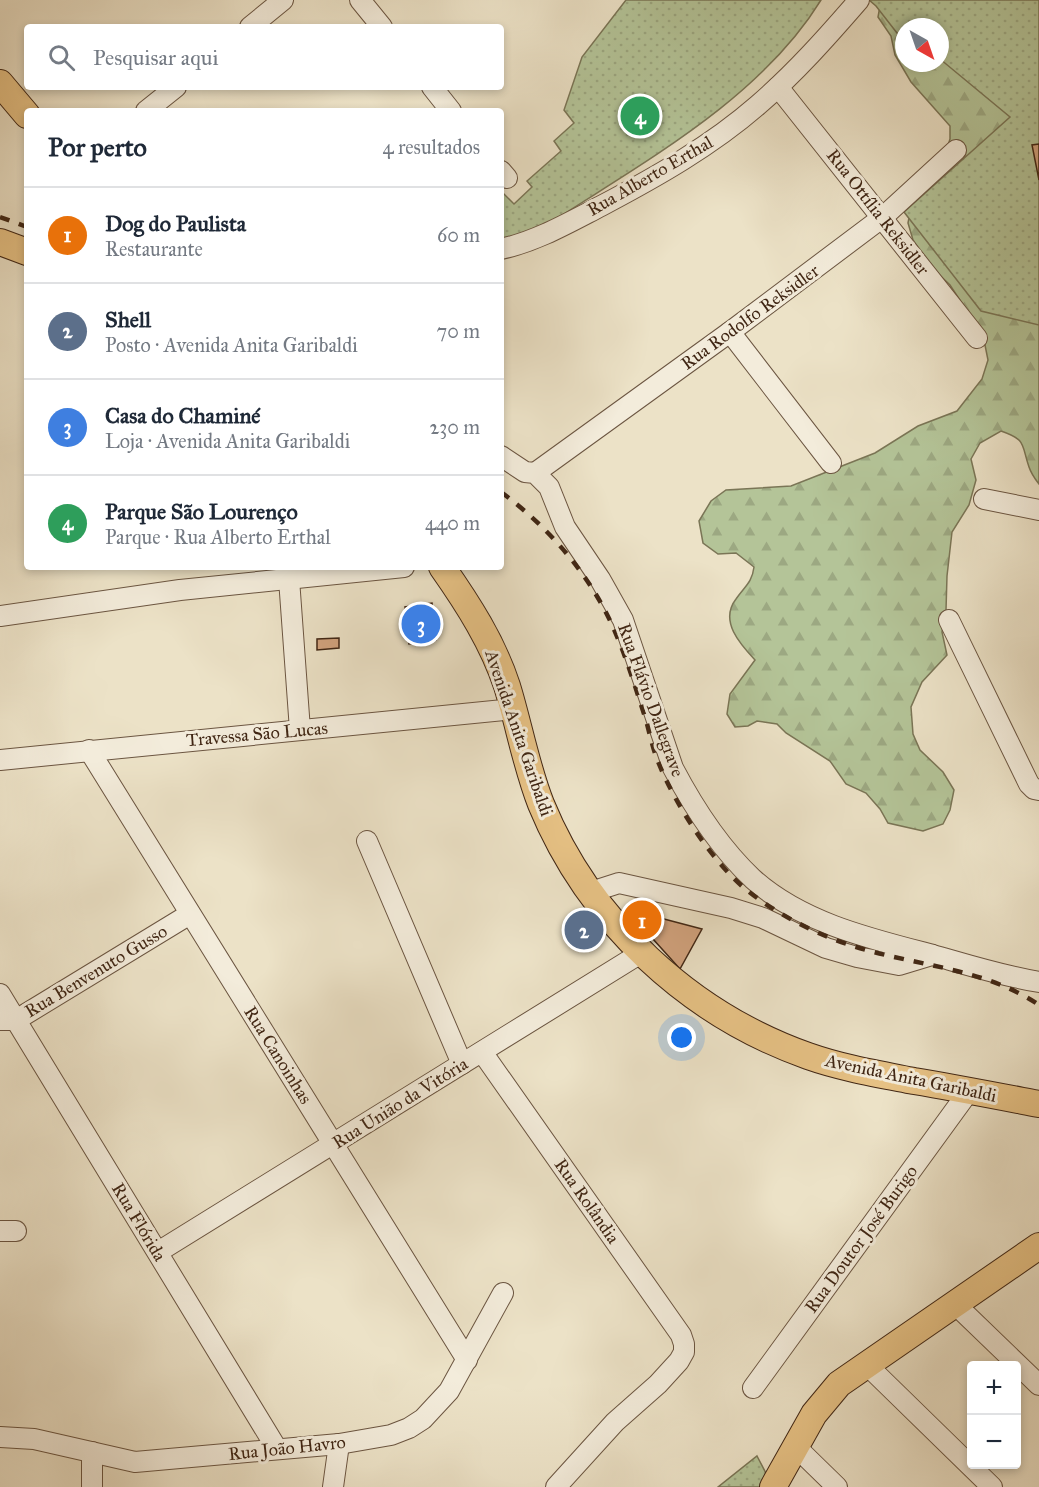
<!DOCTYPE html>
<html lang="pt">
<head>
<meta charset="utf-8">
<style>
	:root { --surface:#fff; --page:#f2f2f3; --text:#1f2937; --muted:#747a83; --line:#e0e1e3; --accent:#8f2418 }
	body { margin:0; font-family:"IM FELL Great Primer",serif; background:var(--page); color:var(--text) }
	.controls { position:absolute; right:18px; bottom:18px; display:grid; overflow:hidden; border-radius:6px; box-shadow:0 3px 9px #0003 }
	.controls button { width:54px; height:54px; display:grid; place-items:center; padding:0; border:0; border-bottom:2px solid var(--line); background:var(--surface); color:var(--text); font:30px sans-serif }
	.compass { position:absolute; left:895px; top:18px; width:54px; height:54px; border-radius:50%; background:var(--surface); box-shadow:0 3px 9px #0003; rotate:140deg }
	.you { position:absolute; left:682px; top:1038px; width:21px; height:21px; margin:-15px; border:4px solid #fff; border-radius:50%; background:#1a73e8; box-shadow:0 0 0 9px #1a73e833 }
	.badge { display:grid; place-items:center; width:39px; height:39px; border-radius:50%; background:var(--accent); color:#fff; font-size:20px; font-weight:700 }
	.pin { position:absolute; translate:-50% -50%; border:3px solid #fff; box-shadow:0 2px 6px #0006 }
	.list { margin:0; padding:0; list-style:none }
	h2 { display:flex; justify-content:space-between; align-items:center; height:78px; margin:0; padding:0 24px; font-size:26px }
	h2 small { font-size:20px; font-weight:400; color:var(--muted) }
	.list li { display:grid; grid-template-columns:39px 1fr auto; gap:18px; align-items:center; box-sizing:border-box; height:96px; padding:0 24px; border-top:2px solid var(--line) }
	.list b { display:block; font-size:22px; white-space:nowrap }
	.list p { margin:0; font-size:20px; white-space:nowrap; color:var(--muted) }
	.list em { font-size:20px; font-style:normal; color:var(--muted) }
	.icon { flex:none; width:33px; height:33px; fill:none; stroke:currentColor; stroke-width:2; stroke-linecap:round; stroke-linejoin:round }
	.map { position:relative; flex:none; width:1039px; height:1487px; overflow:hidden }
	.search { position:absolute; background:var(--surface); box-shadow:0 3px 9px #0003; left:24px; top:24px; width:480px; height:66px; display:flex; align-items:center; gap:15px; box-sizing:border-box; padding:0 21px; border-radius:6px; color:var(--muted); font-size:22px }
	.panel { position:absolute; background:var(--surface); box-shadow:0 3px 9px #0003; left:24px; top:108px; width:480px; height:462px; border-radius:6px }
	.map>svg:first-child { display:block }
	.forest { fill:url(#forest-firs); stroke:#7a7556; stroke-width:1.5; fill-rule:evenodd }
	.park { fill:url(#park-dots); stroke:#7a7556; stroke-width:1.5 }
	.building { fill:#d2a37e; stroke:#402614; stroke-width:1.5 }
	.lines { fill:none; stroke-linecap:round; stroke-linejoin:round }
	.minor-casing { stroke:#6b5541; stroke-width:22 }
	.major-casing { stroke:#402614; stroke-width:28 }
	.minor { stroke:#f3ecdb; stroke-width:20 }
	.major { stroke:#e6c184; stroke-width:26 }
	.rail { stroke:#402614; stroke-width:4.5; stroke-dasharray:10 10; stroke-linecap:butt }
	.labels { text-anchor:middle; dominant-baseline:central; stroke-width:6; stroke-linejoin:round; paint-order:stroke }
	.street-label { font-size:18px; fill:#402614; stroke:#f3ecdb }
</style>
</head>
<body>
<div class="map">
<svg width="1039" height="1487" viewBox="0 0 1039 1487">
	<defs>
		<pattern id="forest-firs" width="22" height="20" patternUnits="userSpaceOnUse" patternTransform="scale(1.5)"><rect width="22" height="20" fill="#b4c498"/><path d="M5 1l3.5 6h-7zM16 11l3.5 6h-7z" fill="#9ca882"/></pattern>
		<pattern id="park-dots" width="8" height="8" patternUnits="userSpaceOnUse" patternTransform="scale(1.5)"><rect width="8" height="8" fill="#b4c498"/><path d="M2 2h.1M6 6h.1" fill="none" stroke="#9ca882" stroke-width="1.8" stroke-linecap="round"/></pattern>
	</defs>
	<rect width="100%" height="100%" fill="#ece2c7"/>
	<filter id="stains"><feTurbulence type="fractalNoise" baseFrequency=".00333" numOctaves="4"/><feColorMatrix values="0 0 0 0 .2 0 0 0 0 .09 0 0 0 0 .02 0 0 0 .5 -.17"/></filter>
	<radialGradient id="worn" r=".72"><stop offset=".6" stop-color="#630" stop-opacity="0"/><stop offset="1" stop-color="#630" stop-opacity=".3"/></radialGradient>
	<path class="forest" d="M880 6 1009 43 1039 283V484C1035 479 1031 473 1029 467 1021 444 1027 440 1001 431L980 443 971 459 976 480 969 505 952 532 947 576 946 610 942 632 947 655 922 682 911 707 913 734 920 750 943 772 954 790 950 810 943 824 923 831 888 823 880 809 866 793 846 784 830 761 786 733 777 724 757 721 748 726 735 727 727 714 730 694 755 660C740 644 719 621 736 599 745 586 752 583 754 567L736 553 718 554 703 543 699 521 711 501 726 490 791 486 875 453 918 426 957 411 982 379 988 360 983 335 950 285 930 266 913 240 908 223 911 207 928 187 942 165 950 139V126L911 82 895 55 891 36 878 17ZM904 27H940V63H904Z"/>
	<g class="park">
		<path d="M626 0H821C760 99 645 161 550 223L525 233 501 239V191L514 204 532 187 527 181 561 151 554 141 574 123 564 110 582 57Z"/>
		<path d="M869 0H1039V325L981 311 904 212 1010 117 940 59V27H904V42L876 6Z"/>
		<path d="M757 1456 768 1477 763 1487H718Z"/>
	</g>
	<g class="building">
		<path d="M1039 144V180L1032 145Z"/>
		<path d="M432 603 436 640 409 644 405 607Z"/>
		<path d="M339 638V648L317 650V639Z"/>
		<path d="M626 909 702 929 680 969Z"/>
	</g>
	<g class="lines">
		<g class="minor-casing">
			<g id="minor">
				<path d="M360 0 382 27"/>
				<path d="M250 27 283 0"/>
				<path d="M432 87 451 111"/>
				<path d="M778 87 977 338"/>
				<path d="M146 111 176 87"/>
				<path d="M501 171 507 178"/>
				<path d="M501 249C537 241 568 223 601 206 656 177 711 146 758 105 795 73 827 37 859 0"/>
				<path d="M730 332 831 463"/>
				<path d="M501 456 525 472 535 473 549 487 565 527 600 579 623 620 673 768C694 808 720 848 753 879 802 923 871 939 933 955 968 965 1003 976 1039 982"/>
				<path d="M535 473 730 332 883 217 956 150"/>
				<path d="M984 499 1039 510"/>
				<path d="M289 579 300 730"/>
				<path d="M0 616 180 590 404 567"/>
				<path d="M949 620 1029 784 1034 789 1039 790"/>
				<path d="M89 750 467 1360"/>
				<path d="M0 760 514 709"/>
				<path d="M367 841 462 1064"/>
				<path d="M591 892 619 883 731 908 763 918 826 948 857 957 899 965 932 955"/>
				<path d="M0 994 277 1449"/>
				<path d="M0 1020H16L190 914"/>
				<path d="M482 1052 681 1335 684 1344V1352L679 1361 658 1384 615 1422 556 1487"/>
				<path d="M0 1231H16"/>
				<path d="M158 1252 641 953"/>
				<path d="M955 1304 1039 1385"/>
				<path d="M866 1364 992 1487"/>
				<path d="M753 1388 969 1091"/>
				<path d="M0 1437 34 1439 135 1462 339 1444 391 1435 409 1428 423 1419 449 1391 503 1293"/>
				<path d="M795 1446 837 1487"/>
				<path d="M92 1452V1487"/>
				<path d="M333 1487 339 1444"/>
			</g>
		</g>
		<g class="major-casing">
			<g id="major">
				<path d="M0 83 27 115"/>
				<path d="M0 242 27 252"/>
				<path d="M442 567C468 604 493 643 507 686 519 725 526 766 541 804 589 921 689 1014 808 1056 842 1068 878 1074 914 1081 956 1088 997 1096 1039 1104"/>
				<path d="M773 1487 814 1414 839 1384 1039 1246"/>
			</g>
		</g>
		<use href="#minor" class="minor"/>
		<use href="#major" class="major"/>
		<g class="rail">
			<path d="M0 217 27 227"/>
			<path d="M501 492C551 529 595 580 618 639 629 665 637 693 646 720 650 735 653 750 659 764 676 805 709 857 743 887 773 912 813 933 850 945 913 966 983 967 1039 1005"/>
		</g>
	</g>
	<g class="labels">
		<g class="street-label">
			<text transform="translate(650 176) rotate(-30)">Rua Alberto Erthal</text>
			<text transform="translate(878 212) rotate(52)">Rua Ottília Reksidler</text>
			<text transform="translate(750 317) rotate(-36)">Rua Rodolfo Reksidler</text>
			<text transform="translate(651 700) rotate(70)">Rua Flávio Dallegrave</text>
			<text transform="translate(519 733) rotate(71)">Avenida Anita Garibaldi</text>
			<text transform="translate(257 734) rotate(-5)">Travessa São Lucas</text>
			<text transform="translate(96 971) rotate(-31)">Rua Benvenuto Gusso</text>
			<text transform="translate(278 1055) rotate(58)">Rua Canoinhas</text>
			<text transform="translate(911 1078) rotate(12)">Avenida Anita Garibaldi</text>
			<text transform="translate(400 1103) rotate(-32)">Rua União da Vitória</text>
			<text transform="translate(587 1201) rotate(55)">Rua Rolândia</text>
			<text transform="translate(139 1222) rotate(59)">Rua Flórida</text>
			<text transform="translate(861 1239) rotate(-54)">Rua Doutor José Burigo</text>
			<text transform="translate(287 1448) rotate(-6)">Rua João Havro</text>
		</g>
	</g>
	<rect width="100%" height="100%" filter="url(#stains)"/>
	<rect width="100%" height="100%" fill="url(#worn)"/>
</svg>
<div class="controls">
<button>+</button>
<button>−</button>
</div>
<svg class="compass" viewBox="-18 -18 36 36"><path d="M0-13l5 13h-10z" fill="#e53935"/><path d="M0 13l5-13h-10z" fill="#747a83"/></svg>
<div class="you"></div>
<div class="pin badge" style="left:642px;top:920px;background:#e8710a">1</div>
<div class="pin badge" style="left:584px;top:930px;background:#5c6f8a">2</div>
<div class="pin badge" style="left:421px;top:624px;background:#3f7fe0">3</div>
<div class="pin badge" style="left:640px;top:116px;background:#2e9e5b">4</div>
<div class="search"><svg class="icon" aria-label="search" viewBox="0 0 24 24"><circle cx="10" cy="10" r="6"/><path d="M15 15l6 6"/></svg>Pesquisar aqui</div>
<section class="panel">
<h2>Por perto<small>4 resultados</small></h2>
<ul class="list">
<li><span class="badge" style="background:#e8710a">1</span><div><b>Dog do Paulista</b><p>Restaurante</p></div><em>60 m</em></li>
<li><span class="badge" style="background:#5c6f8a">2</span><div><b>Shell</b><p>Posto · Avenida Anita Garibaldi</p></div><em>70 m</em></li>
<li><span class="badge" style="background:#3f7fe0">3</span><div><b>Casa do Chaminé</b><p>Loja · Avenida Anita Garibaldi</p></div><em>230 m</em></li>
<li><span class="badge" style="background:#2e9e5b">4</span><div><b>Parque São Lourenço</b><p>Parque · Rua Alberto Erthal</p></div><em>440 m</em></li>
</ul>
</section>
</div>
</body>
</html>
